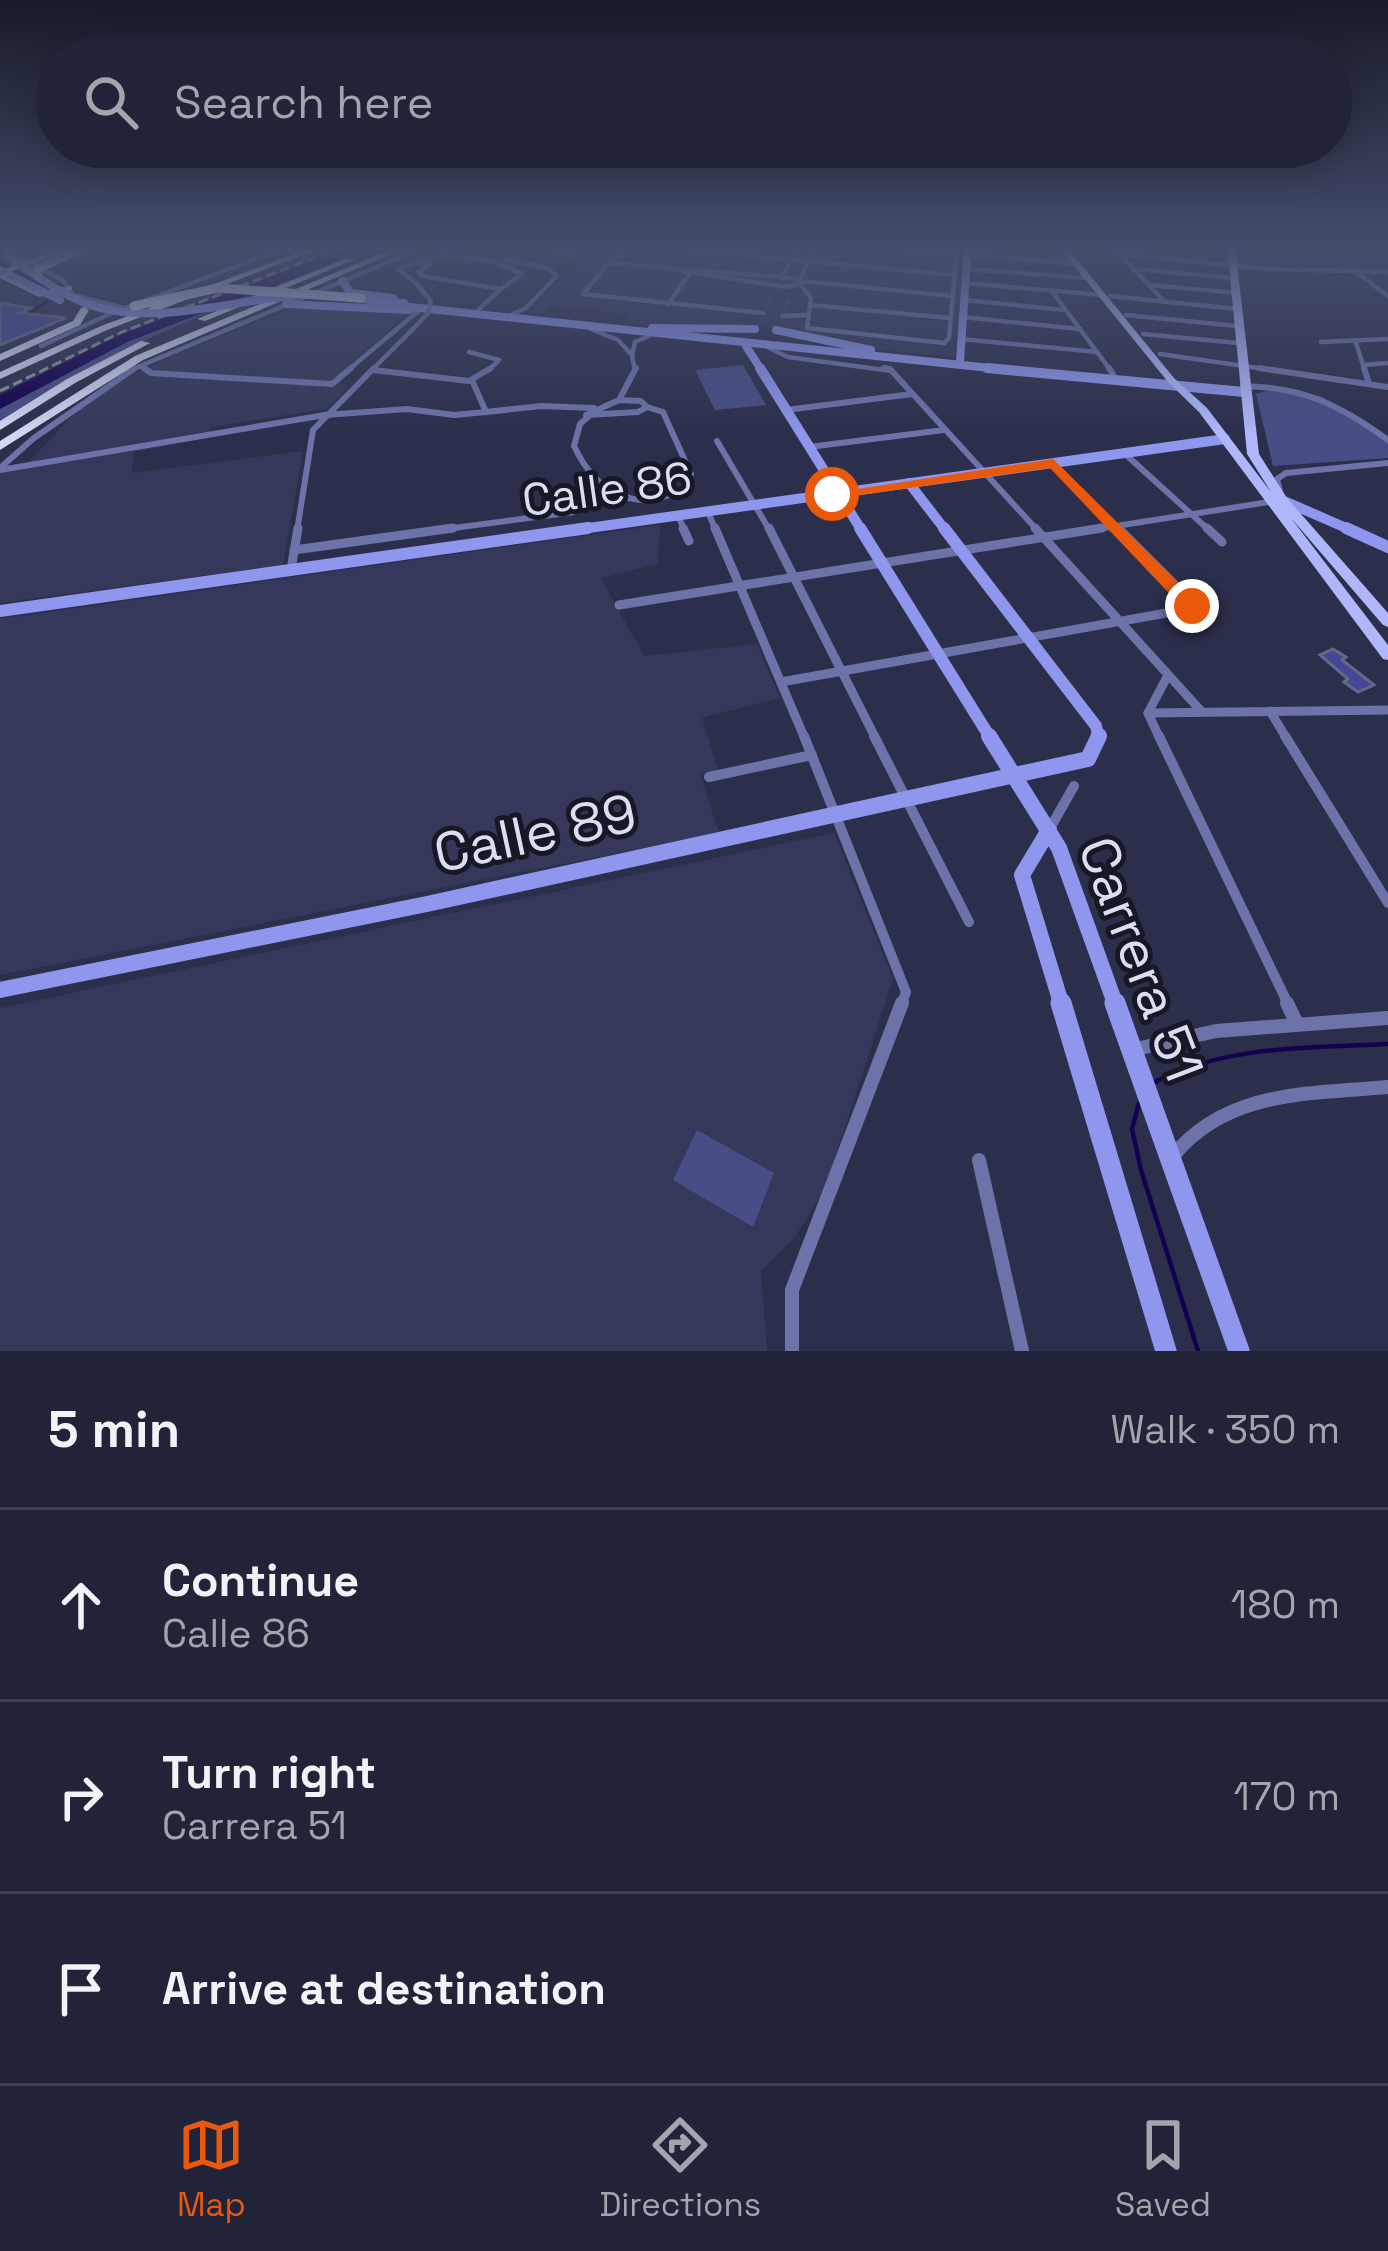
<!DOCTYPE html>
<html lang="en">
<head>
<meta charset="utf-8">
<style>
	:root { --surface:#212338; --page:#2d2f43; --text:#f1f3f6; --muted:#a2a4ae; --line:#3e4053; --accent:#ea580c }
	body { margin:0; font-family:"Space Grotesk",sans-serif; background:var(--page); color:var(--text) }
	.stop { position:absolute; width:36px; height:36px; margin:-27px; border:9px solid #ea580c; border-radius:50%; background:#fff }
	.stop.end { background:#ea580c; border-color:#fff; box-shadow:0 3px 12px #0008 }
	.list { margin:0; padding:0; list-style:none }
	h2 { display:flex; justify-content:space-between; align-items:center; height:156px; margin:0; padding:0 48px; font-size:51px }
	h2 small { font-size:39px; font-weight:400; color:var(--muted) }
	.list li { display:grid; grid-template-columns:78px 1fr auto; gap:36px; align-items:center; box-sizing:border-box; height:192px; padding:0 48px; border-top:3px solid var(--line) }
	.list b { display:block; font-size:45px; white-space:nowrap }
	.list p { margin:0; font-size:39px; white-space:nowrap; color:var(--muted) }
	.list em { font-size:39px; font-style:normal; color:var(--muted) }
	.icon { flex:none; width:66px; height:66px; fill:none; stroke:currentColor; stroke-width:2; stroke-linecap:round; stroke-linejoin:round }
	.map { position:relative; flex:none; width:1388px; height:1351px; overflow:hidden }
	.search { position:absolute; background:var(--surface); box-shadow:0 6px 30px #0003; left:36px; right:36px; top:36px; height:132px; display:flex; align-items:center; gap:30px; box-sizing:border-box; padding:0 42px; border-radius:66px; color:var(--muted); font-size:45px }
	.sheet { height:732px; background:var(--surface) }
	nav { display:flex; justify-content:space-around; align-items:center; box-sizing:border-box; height:168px; border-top:3px solid var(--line); background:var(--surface); font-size:33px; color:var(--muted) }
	nav a { display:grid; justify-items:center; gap:6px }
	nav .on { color:var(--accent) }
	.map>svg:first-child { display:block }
	.built { fill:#35385a }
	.green { fill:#484d85 }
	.water { fill:#13014f }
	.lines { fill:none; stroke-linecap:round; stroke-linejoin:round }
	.stream-far1 { stroke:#13014f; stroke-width:3 }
	.stream { stroke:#13014f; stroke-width:4.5 }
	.building { fill:#454796; stroke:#646988; stroke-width:3 }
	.street-tunnel { stroke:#464964; stroke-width:4.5; stroke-dasharray:4.5 3; stroke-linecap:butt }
	.street-far4 { stroke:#6d73a9; stroke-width:4.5 }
	.street-far3 { stroke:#6d73a9; stroke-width:6 }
	.street-far2 { stroke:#6d73a9; stroke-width:9 }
	.street-far1 { stroke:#6d73a9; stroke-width:10 }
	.street { stroke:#6d73a9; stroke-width:14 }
	.secondary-far4 { stroke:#8e96ed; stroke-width:8 }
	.secondary-far3 { stroke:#8e96ed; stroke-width:10 }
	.secondary-far2 { stroke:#8e96ed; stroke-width:12 }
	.secondary-far1 { stroke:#8e96ed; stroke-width:16 }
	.secondary { stroke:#8e96ed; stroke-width:21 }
	.primary { fill:#afb7fa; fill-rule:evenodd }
	.highway { fill:#d3d7f2; fill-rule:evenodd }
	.rail { stroke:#8f92a8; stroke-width:3; stroke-dasharray:10 4.5; stroke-linecap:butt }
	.street-bridge { stroke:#6d73a9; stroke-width:4.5 }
	.secondary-bridge { stroke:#8e96ed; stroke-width:8 }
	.primary-bridge { stroke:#afb7fa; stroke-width:9 }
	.highway-bridge { stroke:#d3d7f2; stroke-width:9 }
	.route { fill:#ea580c }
	.labels { text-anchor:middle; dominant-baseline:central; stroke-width:10; stroke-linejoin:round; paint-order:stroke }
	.street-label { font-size:45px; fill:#dbdef0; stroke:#171825 }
	.near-street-label { font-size:54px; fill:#dbdef0; stroke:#171825 }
</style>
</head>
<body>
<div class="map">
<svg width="1388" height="1351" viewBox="0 0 1388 1351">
	<rect width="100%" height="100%" fill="#2c2f4b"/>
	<g class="built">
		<path d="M591 246H964L956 357 890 351 750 324 644 325 624 323 627 315 552 305 543 314 527 312Z"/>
		<path d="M299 306 407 313 335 379 348 387 326 409 211 427 209 438 134 452 132 473 303 451 283 565 0 603V472L23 468 74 414 120 382 172 356Z"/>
		<path d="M660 525 658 564 601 578 644 656 757 644 780 698 702 718 718 770 700 774 719 833 0 975V619Z"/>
		<path d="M834 833 893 979 825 1189 794 1238 761 1271 767 1351H0V1008Z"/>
	</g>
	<g class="green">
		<path d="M382 246C252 296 114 341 0 423V409L127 342Z"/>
		<path d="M743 365 766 405 715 410 695 370Z"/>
		<path d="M1279 387 1323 397 1388 441V458L1273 466 1256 394Z"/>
		<path d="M697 1130 774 1173 753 1227 673 1180Z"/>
	</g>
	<path class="water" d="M351 246H377L127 342 0 409V395L117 336Z"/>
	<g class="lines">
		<g class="stream-far1">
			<path d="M0 263 51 291"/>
			<path d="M29 314 47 301"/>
		</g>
		<g class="stream">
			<path d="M1155 1082C1226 1045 1309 1048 1388 1044"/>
			<path d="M1139 1103 1132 1129 1141 1170 1198 1351"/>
		</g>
	</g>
	<g class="building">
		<path d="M0 303 30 308 20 313 66 318 0 345Z"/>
		<path d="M1333 649 1346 657 1342 660 1374 685 1358 692 1344 682 1348 679 1320 655Z"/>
	</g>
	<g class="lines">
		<g class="street-tunnel">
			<path d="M765 310 771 296"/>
			<path d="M784 311 790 298"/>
		</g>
		<g class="street-far4">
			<path d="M11 246 12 253 64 281 73 295 124 308"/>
			<path d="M528 246 577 256"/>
			<path d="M623 246 583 294 763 313"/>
			<path d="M849 246 956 255"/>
			<path d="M1034 246 1063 249"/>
			<path d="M1112 246 1164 301"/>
			<path d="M1182 246 1232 250"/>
			<path d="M1381 246 1388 250"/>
			<path d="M436 248 443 246"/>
			<path d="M676 249 954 275"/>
			<path d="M967 254 1076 264"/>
			<path d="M1118 254 1268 269 1388 272"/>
			<path d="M443 256 494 261 522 274 501 289 422 276 419 272 430 264 416 262Z"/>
			<path d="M507 260 548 268 557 276 526 308 513 314"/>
			<path d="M608 263 793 278 802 283 787 287 683 271"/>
			<path d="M966 269 1088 278"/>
			<path d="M1133 269 1235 278"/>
			<path d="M1355 271 1388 296"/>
			<path d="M781 278 798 246"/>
			<path d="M800 280 814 246"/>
			<path d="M802 281 952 296"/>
			<path d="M415 282 398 269 416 262"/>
			<path d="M965 283 1102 295"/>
			<path d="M801 285 811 298 807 328 944 343 949 338 957 246"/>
			<path d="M1149 285 1237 293"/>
			<path d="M1051 290 1111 371"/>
			<path d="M1110 296 1237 309"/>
			<path d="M964 300 1065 310"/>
			<path d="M668 304 692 270"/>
			<path d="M810 305 950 318"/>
			<path d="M478 310 501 289"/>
			<path d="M1126 315 1237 326"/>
			<path d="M782 316 808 315"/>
			<path d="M963 317 1080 329"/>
			<path d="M591 329 618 340 632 355"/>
			<path d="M1143 334 1238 343"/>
			<path d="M961 339 1097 352"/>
			<path d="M1355 340 1365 371"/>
			<path d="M1321 342 1388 339"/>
			<path d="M41 346 114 312 291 246"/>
			<path d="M769 348 788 357 892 371"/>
			<path d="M469 352 499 360 488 371"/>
			<path d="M1160 354 1279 371"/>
			<path d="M632 355 635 342 651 335"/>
			<path d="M632 355 635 371"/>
			<path d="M1364 365 1388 363"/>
			<path d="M140 366 148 371"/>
			<path d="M373 370 384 371"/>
			<path d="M128 371 427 246"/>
			<path d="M347 371 422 308"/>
			<path d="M371 371 413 329"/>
		</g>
		<g class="street-far3">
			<path d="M144 368 151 373 332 384 351 368"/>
			<path d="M884 368 890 369 1038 531"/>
			<path d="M1109 368 1113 374"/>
			<path d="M1259 368 1388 387"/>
			<path d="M1364 368 1369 384"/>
			<path d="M373 370 469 381 491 368"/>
			<path d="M472 380 486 412 541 406 594 408"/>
			<path d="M1243 386C1303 387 1340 405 1388 440"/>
			<path d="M619 400 641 401 647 407 638 412 586 415Z"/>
			<path d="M619 400 636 368"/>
			<path d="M786 410 912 394"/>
			<path d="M588 417 580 424 574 446C597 495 638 515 687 487L691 474 663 412 647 407"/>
			<path d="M717 441 770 531"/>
			<path d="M809 447 944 430"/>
			<path d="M1124 453 1210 531"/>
			<path d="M1053 463 1121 531"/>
			<path d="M0 468 34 438 135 368"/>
			<path d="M0 470 325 415 407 409 454 415 486 412"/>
			<path d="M708 512 716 531"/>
			<path d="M678 516 685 531"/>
			<path d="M297 531 313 430 374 368"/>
			<path d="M431 531 574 512 606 492"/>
			<path d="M1084 531 1282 500 1277 479 1286 473 1388 463"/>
		</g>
		<g class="street-far2">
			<path d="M683 528 689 541"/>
			<path d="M715 528 805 739"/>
			<path d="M769 528 876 739"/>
			<path d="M1035 528 1202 712"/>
			<path d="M1207 528 1222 542"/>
			<path d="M294 550 453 528"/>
			<path d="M291 570 298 528"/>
			<path d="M619 605 1102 528"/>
			<path d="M781 682 1189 609 1190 600 1118 528"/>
			<path d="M1270 711 1287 739"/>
			<path d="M1148 713 1160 739"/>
			<path d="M1148 713 1388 710"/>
			<path d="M1148 713 1167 677"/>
		</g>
		<g class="street-far1">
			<path d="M804 736 906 992 901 1006"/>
			<path d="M874 736 969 922"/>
			<path d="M1159 736 1289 1006"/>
			<path d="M1285 736 1388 903"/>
			<path d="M709 777 812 755"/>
			<path d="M1049 830 1074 786"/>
		</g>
		<g class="street">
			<path d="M1287 1003 1297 1024"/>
			<path d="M1132 1050 1216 1031 1388 1018"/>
			<path d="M1173 1156C1227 1090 1309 1094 1388 1087"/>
			<path d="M979 1160 1022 1351"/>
			<path d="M792 1351V1290L902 1003"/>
		</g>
		<g class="secondary-far4">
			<path d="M342 281 351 293 393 298"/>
			<path d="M286 304 409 310"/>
			<path d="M401 306 1019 371"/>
			<path d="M652 328 755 329"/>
			<path d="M776 330 871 350"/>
			<path d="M746 346 762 371"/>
			<path d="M960 361 968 246"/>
		</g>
		<g class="secondary-far3">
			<path d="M760 368 862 531"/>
			<path d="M987 368 1244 392"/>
			<path d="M909 483 946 531"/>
			<path d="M1282 500 1353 531"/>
			<path d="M567 531 1225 439"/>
		</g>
		<g class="secondary-far2">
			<path d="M860 528 991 739"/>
			<path d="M944 528 1096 726 1099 739"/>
			<path d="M1346 528 1388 547"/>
			<path d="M0 611 588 528"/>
		</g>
		<g class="secondary-far1">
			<path d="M989 736 1059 848 1116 1006"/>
			<path d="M1049 830 1022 875 1062 1006"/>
			<path d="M0 990 427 904 1088 759 1099 736"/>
		</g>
		<g class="secondary">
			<path d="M1061 1003 1166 1351"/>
			<path d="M1115 1003 1239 1351"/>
		</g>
		<g class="primary">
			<path d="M70 246H81L4 274 40 292 69 286H72V290L39 297 0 278V270Z"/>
			<path d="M1058 246H1066L1174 378 1207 408 1271 492 1247 454 1227 246H1235L1259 454 1287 498 1388 613V627L1383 625 1291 518 1388 645V660L1383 659 1199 412 1168 382Z"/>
		</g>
		<g class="highway">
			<path d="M316 246H327L107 330 0 379V372L101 326Z"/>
			<path d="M399 246H410L143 360 0 450V441L135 356Z"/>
			<path d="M347 258 354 260 205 321 197 319Z"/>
			<path d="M84 307 89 310 80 325 0 361V354L73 321 81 308Z"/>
			<path d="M141 341 150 343 75 383 0 430V421L67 379Z"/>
		</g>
		<path class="rail" d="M0 391 122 332 345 246"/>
		<path class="street-bridge" d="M413 329 428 313 431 301 415 282"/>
		<g class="secondary-bridge">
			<path d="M6 246 7 256C33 273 58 293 87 304 151 327 227 301 292 296"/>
			<path d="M0 270 60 300"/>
			<path d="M351 298 404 303"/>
		</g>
		<path class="primary-bridge" d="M38 276V269L88 246"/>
		<path class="highway-bridge" d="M134 306 218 288 361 298"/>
	</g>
	<linearGradient id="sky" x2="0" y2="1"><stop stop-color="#181a29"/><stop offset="0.57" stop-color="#454d6c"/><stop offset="1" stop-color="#454d6c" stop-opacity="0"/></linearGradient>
	<rect width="1388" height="435" fill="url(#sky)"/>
	<path class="route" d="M1053 459 1198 602V610H1185L1050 468 832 499 825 494Z"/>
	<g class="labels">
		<g class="street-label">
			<text transform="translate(607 489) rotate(-8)">Calle 86</text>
		</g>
		<g class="near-street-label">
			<text transform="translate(535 833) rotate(-12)">Calle 89</text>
			<text transform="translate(1141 959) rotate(69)">Carrera 51</text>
		</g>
	</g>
</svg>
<div class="stop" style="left:832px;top:494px"></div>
<div class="stop end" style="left:1192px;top:606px"></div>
<div class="search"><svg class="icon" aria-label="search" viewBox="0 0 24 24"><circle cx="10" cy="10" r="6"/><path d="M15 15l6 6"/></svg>Search here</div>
</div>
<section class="sheet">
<h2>5 min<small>Walk · 350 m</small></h2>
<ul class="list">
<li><svg class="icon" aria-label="ahead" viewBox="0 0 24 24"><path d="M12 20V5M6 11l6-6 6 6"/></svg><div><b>Continue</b><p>Calle 86</p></div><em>180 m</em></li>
<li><svg class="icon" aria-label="right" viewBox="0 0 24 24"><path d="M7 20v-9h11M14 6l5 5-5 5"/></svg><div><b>Turn right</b><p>Carrera 51</p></div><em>170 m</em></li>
<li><svg class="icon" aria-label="arrive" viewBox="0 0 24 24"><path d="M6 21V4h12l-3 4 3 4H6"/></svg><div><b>Arrive at destination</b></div></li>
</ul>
</section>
<nav>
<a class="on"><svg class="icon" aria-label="map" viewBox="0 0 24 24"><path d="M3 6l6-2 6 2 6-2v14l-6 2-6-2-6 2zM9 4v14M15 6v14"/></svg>Map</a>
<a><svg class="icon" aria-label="directions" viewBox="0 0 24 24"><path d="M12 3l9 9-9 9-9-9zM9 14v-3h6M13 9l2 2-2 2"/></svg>Directions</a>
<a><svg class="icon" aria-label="saved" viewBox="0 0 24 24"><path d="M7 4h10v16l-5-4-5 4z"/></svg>Saved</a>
</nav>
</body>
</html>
